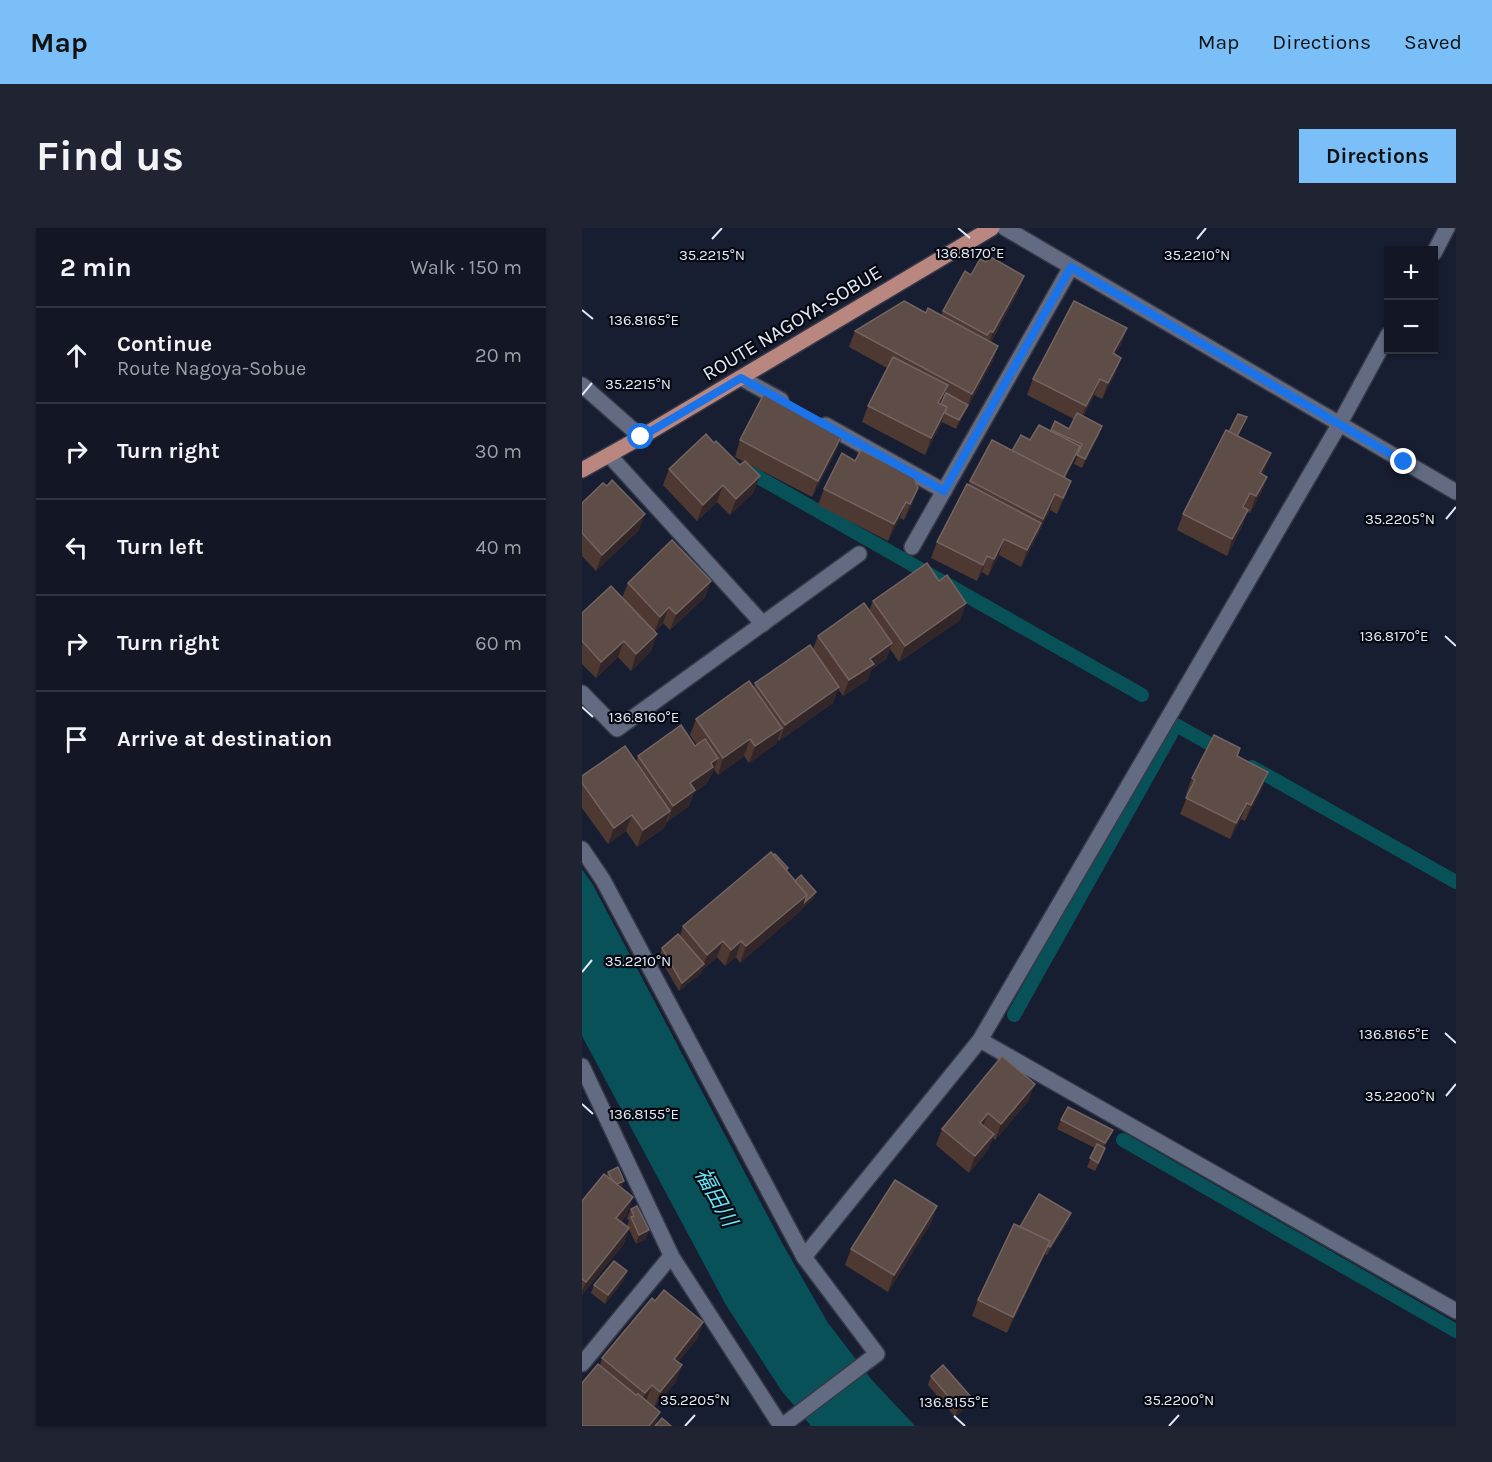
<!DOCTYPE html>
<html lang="en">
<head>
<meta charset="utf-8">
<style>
	:root { --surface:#121625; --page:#1f2332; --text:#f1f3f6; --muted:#9c9fa7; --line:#313542; --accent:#7abff8 }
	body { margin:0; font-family:Karla,"Noto Sans JP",sans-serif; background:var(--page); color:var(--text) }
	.controls { position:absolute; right:18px; top:18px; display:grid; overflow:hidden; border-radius:0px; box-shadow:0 2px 4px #0004 }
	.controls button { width:54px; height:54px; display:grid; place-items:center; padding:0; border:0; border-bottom:2px solid var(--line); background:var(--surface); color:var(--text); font:30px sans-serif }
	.stop { position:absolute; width:18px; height:18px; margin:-14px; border:4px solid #1a73e8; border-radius:50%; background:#fff }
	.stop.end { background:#1a73e8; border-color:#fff; box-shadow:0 2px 6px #0008 }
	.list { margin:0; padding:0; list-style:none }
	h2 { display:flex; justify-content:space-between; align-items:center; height:78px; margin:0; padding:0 24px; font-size:26px }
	h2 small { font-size:20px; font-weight:400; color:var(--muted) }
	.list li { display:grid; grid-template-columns:39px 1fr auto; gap:18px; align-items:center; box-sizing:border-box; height:96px; padding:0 24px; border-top:2px solid var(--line) }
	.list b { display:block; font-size:22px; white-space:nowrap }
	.list p { margin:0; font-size:20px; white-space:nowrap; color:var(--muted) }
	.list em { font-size:20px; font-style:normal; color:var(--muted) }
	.icon { flex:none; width:33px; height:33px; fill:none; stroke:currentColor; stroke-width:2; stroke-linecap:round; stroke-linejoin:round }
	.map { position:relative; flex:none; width:874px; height:1198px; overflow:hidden; border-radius:0px }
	header { display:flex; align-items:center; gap:36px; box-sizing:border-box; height:84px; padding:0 30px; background:var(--accent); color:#111 }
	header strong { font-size:28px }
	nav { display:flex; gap:33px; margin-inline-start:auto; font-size:21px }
	.intro { display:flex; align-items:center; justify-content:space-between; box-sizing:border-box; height:144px; padding:0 36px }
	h1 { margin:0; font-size:42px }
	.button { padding:15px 27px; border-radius:0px; background:var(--accent); color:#111; font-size:21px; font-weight:700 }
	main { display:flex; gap:36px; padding:0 36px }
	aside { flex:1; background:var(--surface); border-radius:0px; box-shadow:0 2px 4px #0004 }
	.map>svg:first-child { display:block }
	.water { fill:#085159 }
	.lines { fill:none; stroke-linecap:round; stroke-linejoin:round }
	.stream { stroke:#085159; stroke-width:14 }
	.street-casing { stroke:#353949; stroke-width:18 }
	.primary-casing { stroke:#353949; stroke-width:18 }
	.street { stroke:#636b82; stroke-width:15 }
	.primary { stroke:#ba8780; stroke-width:15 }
	.wall { fill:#4e3932 }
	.shaded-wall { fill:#322629 }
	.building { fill:#5e4c47; stroke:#736462; stroke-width:1.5 }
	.route { stroke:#1a73e8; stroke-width:8 }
	.ticks { fill:none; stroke:#e3e8f5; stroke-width:2 }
	.labels { text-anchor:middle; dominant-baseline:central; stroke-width:4.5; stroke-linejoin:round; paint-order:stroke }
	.street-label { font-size:20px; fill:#e3e8f5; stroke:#060911 }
	.water-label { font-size:21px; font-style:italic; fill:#66e3f2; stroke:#060911 }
	.ticks-label { font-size:15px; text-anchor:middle; fill:#e3e8f5; stroke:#060911; stroke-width:4.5; stroke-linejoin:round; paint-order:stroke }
</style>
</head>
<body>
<header>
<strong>Map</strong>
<nav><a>Map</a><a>Directions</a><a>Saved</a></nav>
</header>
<div class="intro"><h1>Find us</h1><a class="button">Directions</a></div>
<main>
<aside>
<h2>2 min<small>Walk · 150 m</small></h2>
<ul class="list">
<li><svg class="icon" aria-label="ahead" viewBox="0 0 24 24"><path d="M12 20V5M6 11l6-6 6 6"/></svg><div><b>Continue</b><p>Route Nagoya-Sobue</p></div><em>20 m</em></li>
<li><svg class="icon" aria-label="right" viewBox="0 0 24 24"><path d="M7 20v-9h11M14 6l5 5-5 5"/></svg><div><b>Turn right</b></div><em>30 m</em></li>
<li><svg class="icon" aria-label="left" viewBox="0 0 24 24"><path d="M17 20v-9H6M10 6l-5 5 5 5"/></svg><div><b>Turn left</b></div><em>40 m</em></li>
<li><svg class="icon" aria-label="right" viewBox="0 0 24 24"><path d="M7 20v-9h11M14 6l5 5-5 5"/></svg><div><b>Turn right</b></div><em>60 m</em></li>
<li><svg class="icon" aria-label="arrive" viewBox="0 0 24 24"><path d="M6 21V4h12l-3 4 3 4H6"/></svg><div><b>Arrive at destination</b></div></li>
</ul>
</aside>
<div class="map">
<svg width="874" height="1198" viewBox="0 0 874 1198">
	<rect width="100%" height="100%" fill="#181e31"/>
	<path class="water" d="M0 641 11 657 200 1015 246 1095 289 1151 333 1198H229L199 1162 144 1077 0 808Z"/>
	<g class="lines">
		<g class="stream">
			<path d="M162 241 560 467"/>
			<path d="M670 539 874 654"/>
			<path d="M432 787 594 497 642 524"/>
			<path d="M541 912 874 1103"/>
		</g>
		<g class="street-casing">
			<g id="street">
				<path d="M423 0 874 264"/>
				<path d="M852 25 865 0"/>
				<path d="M159 150 199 172"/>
				<path d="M0 157 59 209"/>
				<path d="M244 197 362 263"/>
				<path d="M27 227 181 396"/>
				<path d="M330 319 489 39"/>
				<path d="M0 465 35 501 277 326"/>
				<path d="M0 621 21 652 222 1029"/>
				<path d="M398 812 874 1083"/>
				<path d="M0 838 90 1029 199 1198"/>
				<path d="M0 1136 89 1028"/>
				<path d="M200 1198 295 1126 222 1029 398 812 757 197 806 107"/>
			</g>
		</g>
		<g class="primary-casing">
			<path id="primary" d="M0 242 59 209 410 0"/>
		</g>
		<use href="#street" class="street"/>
		<use href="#primary" class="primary"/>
	</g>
	<g class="wall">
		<path d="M404 34 442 48 436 64 409 114 416 118 410 134 374 201 360 194 343 227 280 194 286 178 305 140 267 119 273 103 344 85 359 87 361 83 389 47Z"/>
		<path d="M545 100 539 116 533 126 539 130 533 146 520 171 512 167 501 189 520 198 517 207 500 240 492 236 497 224H496L483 250 489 253 483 269 475 286 468 282 439 339 417 327 406 348 400 344 395 353 349 330 355 314 388 253 430 223 448 212 469 203 473 193 487 201 492 191 445 167 451 151Z"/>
		<path d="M665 189 656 208 689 225 680 246 685 249 679 265 668 285 665 283 660 298 645 328 595 302 601 286Z"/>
		<path d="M158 212 256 219 230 269 165 235 172 264 148 287 135 274 115 293 81 257 87 241 132 215 158 237 162 234 153 229Z"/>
		<path d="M273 233 336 260 330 276 322 292 318 290 306 313 236 277 242 261Z"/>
		<path d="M0 275 57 302 14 343 0 328Z"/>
		<path d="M129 353 123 369 88 402 81 395 73 404 75 406 69 423 49 443 36 429 14 450 0 436V385L40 370 46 355Z"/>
		<path d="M357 353 384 375 378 392 317 434 308 421 304 431 289 442 286 452 261 468 256 461 251 475 197 513 196 511 194 516 167 535 162 528 136 547 132 541 125 555 112 565 107 578 85 594V593L82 600 55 619 44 603 26 616 0 580V548L54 534 56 528 113 518 115 517 108 507 114 491 172 459 173 455 231 421 236 408 287 383 291 373Z"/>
		<path d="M658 520 655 528 686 544 680 560 663 593 659 591 648 611 598 586 606 567 604 566 610 550Z"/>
		<path d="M205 643 213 653 234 664 230 672 158 735 154 729 143 738 135 729 120 742 119 745 97 763 77 729 80 720 98 708 101 698Z"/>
		<path d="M447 872 413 912 411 910 406 922 387 945 354 917 360 901Z"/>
		<path d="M479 892 531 902 522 920 520 929 513 943 505 939 513 920 475 901Z"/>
		<path d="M26 944 40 960 51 969 45 986 39 994 46 1000 45 998 47 993 45 990 49 981 64 1011 54 1016 47 1001 41 1017 0 1067V973L24 948Z"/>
		<path d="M355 978 349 995 306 1064 263 1037 269 1021Z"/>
		<path d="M489 985 486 994 465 1027 463 1026 425 1105 390 1088 396 1072 438 999Z"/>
		<path d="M42 1052 23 1076 9 1065 12 1057Z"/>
		<path d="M73 1073 121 1094 115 1111 96 1134 94 1154 72 1179 78 1184 73 1198 18 1137 20 1130Z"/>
		<path d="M349 1148 386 1178 373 1189 346 1157Z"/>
	</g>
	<g class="shaded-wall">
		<path d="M442 48 436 64 405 120 411 104Z"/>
		<path d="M545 100 539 116 525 141 531 125Z"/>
		<path d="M416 118 410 134 384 182 390 166Z"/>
		<path d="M539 130 533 146 520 171 526 155Z"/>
		<path d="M518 151 512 167 498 194 504 178Z"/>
		<path d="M366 157 360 173 350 191 356 175Z"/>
		<path d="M386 177 383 185 374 201 377 192Z"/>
		<path d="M365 179 359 196 343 227 349 210Z"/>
		<path d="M665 189 661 198 652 217 655 208Z"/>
		<path d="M520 198 517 207 500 240 503 231Z"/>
		<path d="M262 203 256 219 230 269 236 253Z"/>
		<path d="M498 218 495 227 477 261 480 253Z"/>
		<path d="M689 225 683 242 672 261 678 245Z"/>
		<path d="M178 248 172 264 148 287 154 271Z"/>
		<path d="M685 249 679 265 668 285 674 268Z"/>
		<path d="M489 253 483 269 475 286 481 270Z"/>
		<path d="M141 257 135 274 115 293 121 277Z"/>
		<path d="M336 260 330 276 322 292 328 276Z"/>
		<path d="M668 265 662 281 661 279Z"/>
		<path d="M473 266 468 282 455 307 461 291Z"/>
		<path d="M324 274 318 290 306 313 312 296Z"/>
		<path d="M666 282 660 298 645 328 650 311Z"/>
		<path d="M63 286 57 302 14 343 20 327Z"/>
		<path d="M459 295 453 311 439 339 445 322Z"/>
		<path d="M422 311 417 327 406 348 412 331Z"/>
		<path d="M405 328 400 344 395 353 401 337Z"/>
		<path d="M129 353 123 369 88 402 94 386Z"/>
		<path d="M384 375 378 392 317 434 323 418Z"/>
		<path d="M87 379 81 395 72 405 78 389Z"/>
		<path d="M75 406 69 423 49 443 54 426Z"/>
		<path d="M42 413 36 429 14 450 19 434Z"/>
		<path d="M310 415 304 431 289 442 286 452 261 468 267 452 288 431Z"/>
		<path d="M257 459 251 475 197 513 203 497Z"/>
		<path d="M200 500 194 516 167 535 173 518Z"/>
		<path d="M168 511 162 528 136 547 141 530Z"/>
		<path d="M136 530 130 547 128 548 125 555 112 565 107 578 85 594 91 578 108 555 129 535Z"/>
		<path d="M686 544 680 560 663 593 669 577Z"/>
		<path d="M665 575 659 591 648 611 654 595Z"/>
		<path d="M88 583 82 600 55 619 61 602Z"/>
		<path d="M50 587 44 603 26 616 32 600Z"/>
		<path d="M234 664 230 672 219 682 223 674Z"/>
		<path d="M225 667 219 683 158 735 164 718Z"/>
		<path d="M141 713 135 729 120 742 119 745 97 763 100 755 121 738 125 727Z"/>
		<path d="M159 713 154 729 143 738 149 722Z"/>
		<path d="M453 856 447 872 413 912 419 896Z"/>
		<path d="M406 885 400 901 398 895Z"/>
		<path d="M531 902 527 910 520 923 523 915Z"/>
		<path d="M412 906 406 922 387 945 393 928Z"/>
		<path d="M42 953 39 962 32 957Z"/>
		<path d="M51 969 45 986 28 1007 34 990Z"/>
		<path d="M355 978 349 995 306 1064 312 1047Z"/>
		<path d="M489 985 486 994 465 1027 468 1019Z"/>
		<path d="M47 1000 41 1017 0 1067V1063L4 1054Z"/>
		<path d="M67 1002 64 1011 54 1016 57 1007Z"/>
		<path d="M468 1013 462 1029 425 1105 431 1089Z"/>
		<path d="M45 1043 42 1052 23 1076 26 1067Z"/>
		<path d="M121 1094 115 1111 86 1147 92 1131Z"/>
		<path d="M100 1137 94 1154 72 1180 78 1164Z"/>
		<path d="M70 1157 64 1173 57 1181 63 1165Z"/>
		<path d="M389 1169 386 1178 373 1189 376 1180Z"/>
		<path d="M78 1184 73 1198H67Z"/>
	</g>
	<g class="building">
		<path d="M407 28 442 48 411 104 408 103 405 107 361 83 383 43 389 47 398 31 404 34Z"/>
		<path d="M322 73 344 85 346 80 416 118 390 166 273 103Z"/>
		<path d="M492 73 545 100 531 125 539 130 526 155 518 151 504 178 451 151Z"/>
		<path d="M311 129 366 157 356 175 365 179 349 210 286 178Z"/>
		<path d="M184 162 262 203 236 253 158 212Z"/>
		<path d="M364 165 386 177 377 192 363 185 365 179 359 176Z"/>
		<path d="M495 185 520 198 503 231 495 227 500 216 469 202 473 193 487 201Z"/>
		<path d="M656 186 665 189 655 208 647 204Z"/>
		<path d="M457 197 498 218 482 249 430 223 439 207 448 212Z"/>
		<path d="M644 202 689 225 678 245 685 249 674 268 668 265 661 279 666 282 650 311 601 286Z"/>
		<path d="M124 206 132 215 134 213 158 237 163 233 178 248 154 271 141 257 121 277 87 241Z"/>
		<path d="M410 212 489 253 481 270 473 266 461 291 388 253Z"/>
		<path d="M279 222 332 249 336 260 328 276 324 274 312 296 242 261 260 225 273 233Z"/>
		<path d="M30 252 63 286 20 327 0 305V275L21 255 25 258Z"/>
		<path d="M385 256 459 295 445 322 422 311 412 331 405 328 401 337 355 314Z"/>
		<path d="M90 312 129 353 94 386 87 379 78 389 46 355Z"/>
		<path d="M345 335 357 353 365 347 384 375 323 418 291 373Z"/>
		<path d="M29 358 75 406 54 426 42 413 19 434 0 413V385Z"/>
		<path d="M282 375 310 415 288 431 292 436 267 452 236 408Z"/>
		<path d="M228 417 257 459 203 497 173 455Z"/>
		<path d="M167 453 200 500 173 518 168 511 141 530 114 491Z"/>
		<path d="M99 497 113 518 123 511 136 530 129 535 131 539 108 555 113 562 91 578 56 528Z"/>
		<path d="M632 507 658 520 655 528 686 544 669 577 665 575 654 595 604 570 613 552 610 550Z"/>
		<path d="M43 518 88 583 61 602 50 587 32 600 0 555V548Z"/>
		<path d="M189 624 225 667 164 718 159 713 149 722 141 713 125 727 101 698Z"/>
		<path d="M193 626 206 640 204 642 191 627Z"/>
		<path d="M219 647 234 664 223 674 225 667 213 653Z"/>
		<path d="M96 706 122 736 100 755 80 720Z"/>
		<path d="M420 828 453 856 419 896 406 885 398 895 412 906 393 928 360 901Z"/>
		<path d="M486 879 531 902 523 915 479 892Z"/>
		<path d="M515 916 523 920 516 935 508 930Z"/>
		<path d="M36 939 42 953 35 956 30 952 26 944Z"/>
		<path d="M22 946 51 969 34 990 47 1000 4 1054 0 1051V973Z"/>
		<path d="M313 952 355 978 312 1047 269 1021Z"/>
		<path d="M457 966 489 985 468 1019 466 1017 468 1013 438 999Z"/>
		<path d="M55 978 67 1002 57 1007 49 989 52 988 49 981Z"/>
		<path d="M432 996 468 1013 431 1089 396 1072Z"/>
		<path d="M32 1033 45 1043 26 1067 12 1057Z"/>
		<path d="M82 1062 121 1094 92 1131 100 1137 78 1164 70 1157 63 1165 20 1130 70 1070 73 1073Z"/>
		<path d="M16 1136 54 1167 56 1166 78 1184 67 1198H0V1155Z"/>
		<path d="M361 1137 389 1169 376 1180 349 1148Z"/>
		<path d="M80 1190 89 1198H73Z"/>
	</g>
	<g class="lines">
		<path class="route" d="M59 209 159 150 362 263 489 39 822 234"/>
	</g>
	<path class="ticks" d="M376 0 388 10M130 11 140 0M615 11 624 0M0 82 11 91M0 167 10 155M864 291 874 279M863 408 874 418M0 479 11 489M0 744 10 732M863 805 874 815M864 868 874 856M0 876 11 886M372 1188 383 1198M103 1198 113 1187M587 1198 597 1187"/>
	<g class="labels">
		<g class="street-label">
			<text transform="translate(210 95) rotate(-31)">ROUTE NAGOYA-SOBUE</text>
		</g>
		<g class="water-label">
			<text transform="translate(134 969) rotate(61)">福田川</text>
		</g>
	</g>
	<g class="ticks-label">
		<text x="388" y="30">136.8170°E</text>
		<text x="130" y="32">35.2215°N</text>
		<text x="615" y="32">35.2210°N</text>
		<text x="62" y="97">136.8165°E</text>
		<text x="56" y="161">35.2215°N</text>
		<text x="818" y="296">35.2205°N</text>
		<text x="812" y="413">136.8170°E</text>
		<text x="62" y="494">136.8160°E</text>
		<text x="56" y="738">35.2210°N</text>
		<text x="812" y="811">136.8165°E</text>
		<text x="818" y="873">35.2200°N</text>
		<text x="62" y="891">136.8155°E</text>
		<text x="113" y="1177">35.2205°N</text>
		<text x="597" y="1177">35.2200°N</text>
		<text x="372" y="1179">136.8155°E</text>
	</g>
</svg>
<div class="controls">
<button>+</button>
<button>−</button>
</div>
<div class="stop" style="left:59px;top:209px"></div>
<div class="stop end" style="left:822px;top:234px"></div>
</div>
</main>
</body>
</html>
